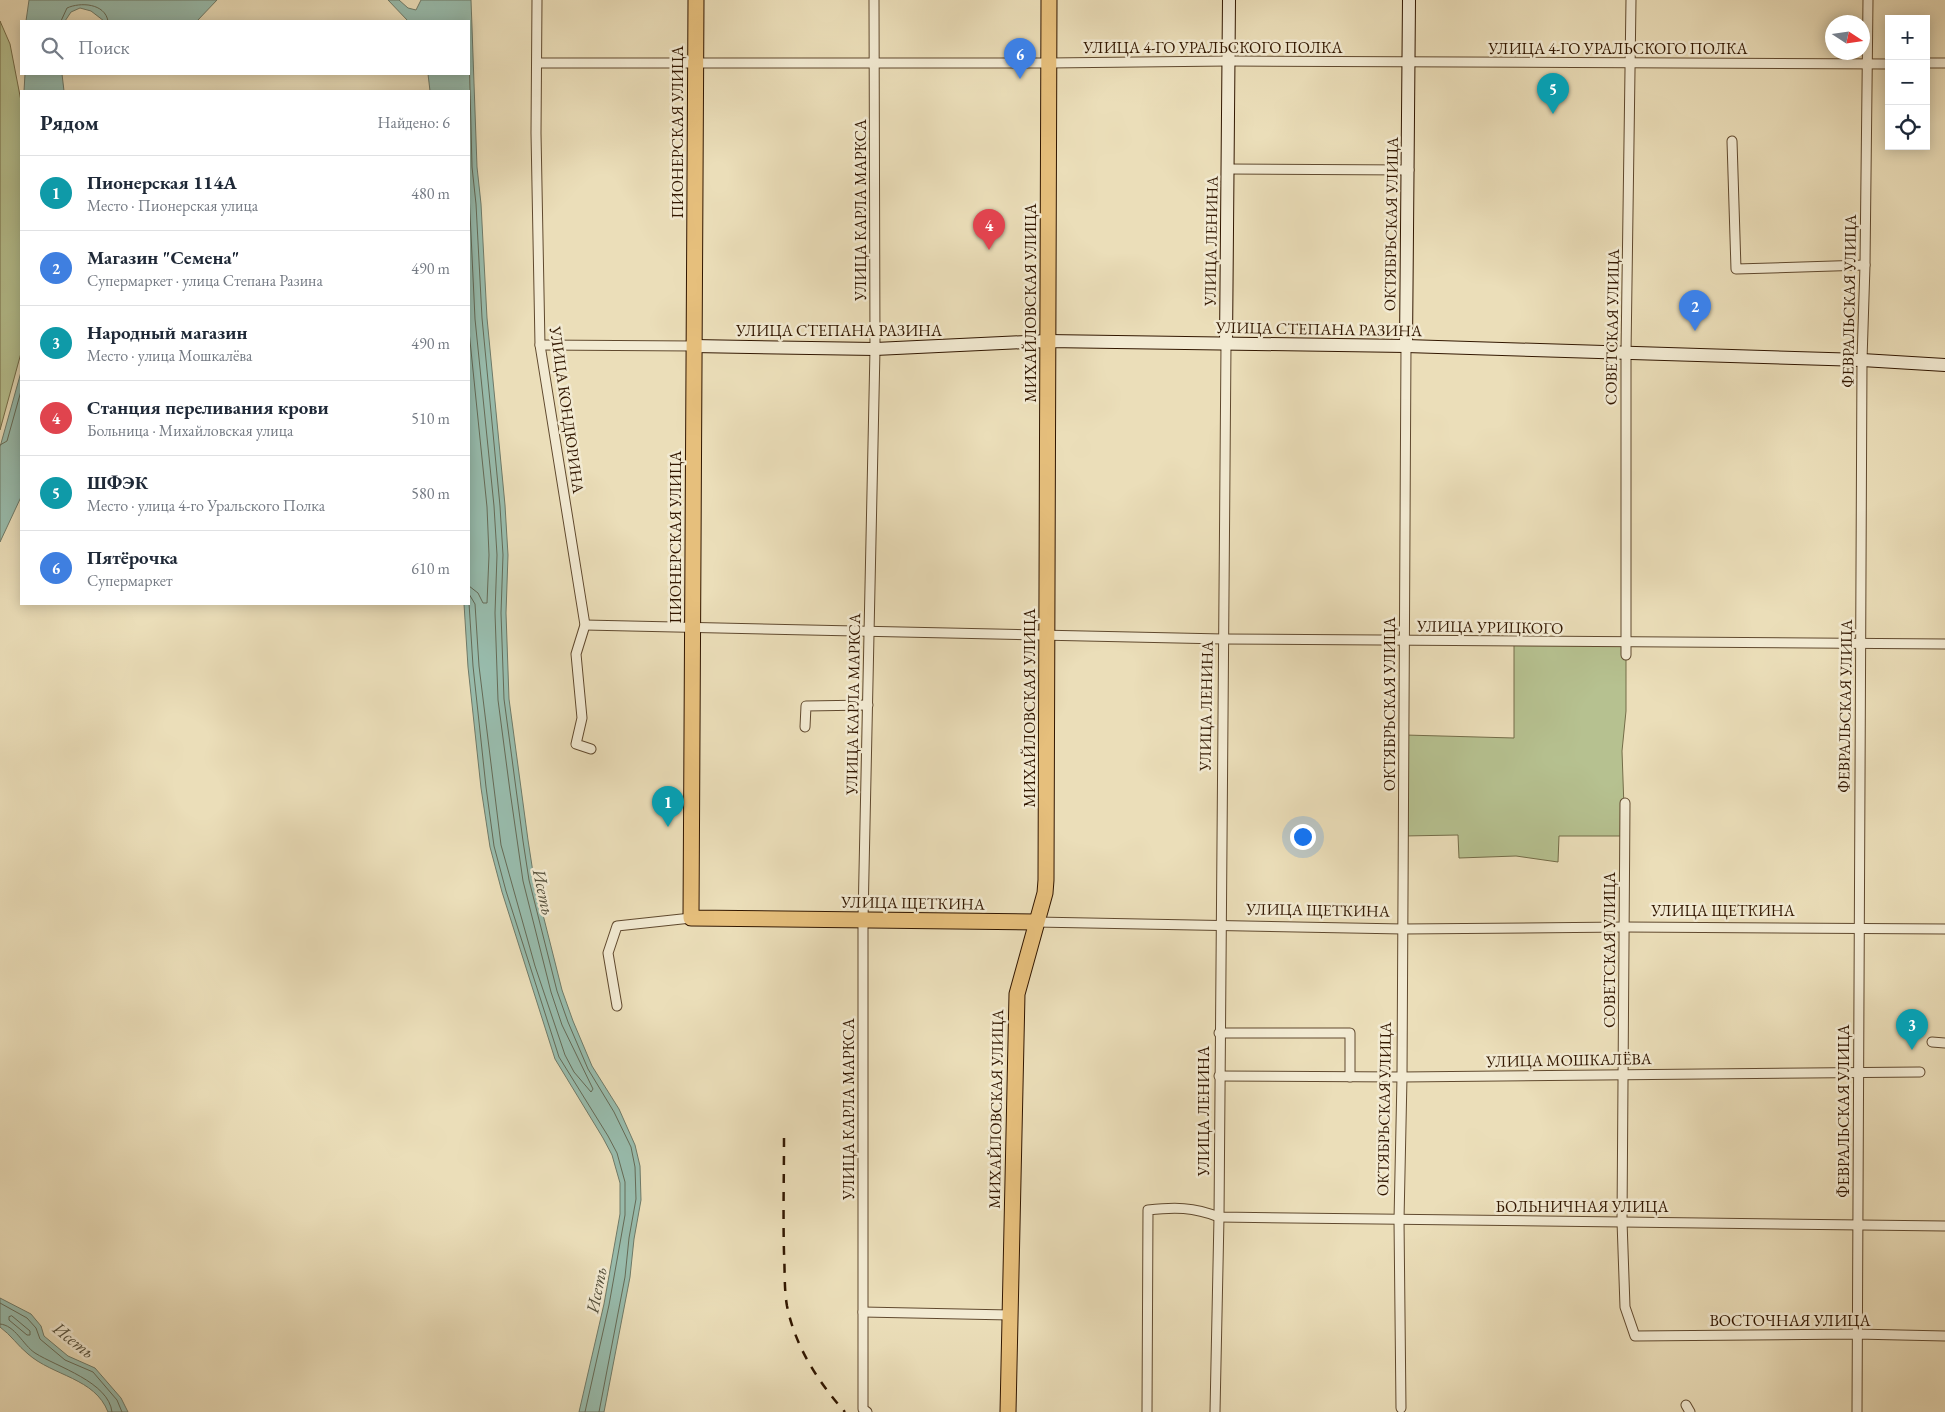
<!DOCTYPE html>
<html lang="ru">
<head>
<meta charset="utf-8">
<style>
	:root { --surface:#fff; --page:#f2f2f3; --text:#1f2937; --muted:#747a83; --line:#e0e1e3; --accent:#8f2418 }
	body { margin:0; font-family:"EB Garamond",serif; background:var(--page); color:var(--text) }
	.controls { position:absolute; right:15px; top:15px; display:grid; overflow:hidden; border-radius:0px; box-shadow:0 2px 12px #0003 }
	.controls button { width:45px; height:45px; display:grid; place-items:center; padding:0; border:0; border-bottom:1px solid var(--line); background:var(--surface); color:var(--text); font:25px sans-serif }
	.compass { position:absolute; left:1825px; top:15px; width:45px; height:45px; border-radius:50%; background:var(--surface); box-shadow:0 2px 12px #0003; rotate:102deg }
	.you { position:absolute; left:1302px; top:836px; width:18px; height:18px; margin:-12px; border:4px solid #fff; border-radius:50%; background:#1a73e8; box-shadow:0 0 0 8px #1a73e833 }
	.badge { display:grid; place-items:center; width:32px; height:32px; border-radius:50%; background:var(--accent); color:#fff; font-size:16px; font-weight:700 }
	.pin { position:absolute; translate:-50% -41px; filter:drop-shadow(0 1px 2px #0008) }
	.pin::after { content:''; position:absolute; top:26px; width:18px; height:15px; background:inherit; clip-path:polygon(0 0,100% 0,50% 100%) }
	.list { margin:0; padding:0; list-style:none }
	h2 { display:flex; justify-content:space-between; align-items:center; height:65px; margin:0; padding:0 20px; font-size:21px }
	h2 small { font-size:16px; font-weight:400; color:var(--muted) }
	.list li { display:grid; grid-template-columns:32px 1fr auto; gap:15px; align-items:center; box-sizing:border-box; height:75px; padding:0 20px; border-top:1px solid var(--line) }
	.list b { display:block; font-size:19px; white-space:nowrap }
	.list p { margin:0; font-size:16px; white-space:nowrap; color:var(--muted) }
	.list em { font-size:16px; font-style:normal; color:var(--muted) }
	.icon { flex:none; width:28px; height:28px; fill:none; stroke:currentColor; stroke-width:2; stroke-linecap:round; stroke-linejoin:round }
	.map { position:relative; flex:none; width:1945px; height:1412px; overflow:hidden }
	.search { position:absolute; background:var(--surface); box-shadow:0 2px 12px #0003; left:20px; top:20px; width:450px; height:55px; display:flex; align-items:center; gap:12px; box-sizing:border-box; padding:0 18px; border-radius:0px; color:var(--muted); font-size:19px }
	.panel { position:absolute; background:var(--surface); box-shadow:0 2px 12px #0003; left:20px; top:90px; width:450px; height:515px; border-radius:0px }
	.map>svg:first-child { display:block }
	.green { fill:#b6c190; stroke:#746c48 }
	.water { fill:#98bcad; stroke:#6f7a68 }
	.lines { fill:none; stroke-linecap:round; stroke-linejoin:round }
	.shore { stroke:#656a56; stroke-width:1 }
	.street-casing { stroke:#60492e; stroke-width:11 }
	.secondary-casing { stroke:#321700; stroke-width:14 }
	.primary-casing { stroke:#321700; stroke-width:17 }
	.street { stroke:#f2ead2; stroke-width:9 }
	.secondary { stroke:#f2ead2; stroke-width:12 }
	.primary { stroke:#e6bf7c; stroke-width:15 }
	.rail { stroke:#321700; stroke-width:2.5; stroke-dasharray:9 9; stroke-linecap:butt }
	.labels { text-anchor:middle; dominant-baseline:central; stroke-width:5; stroke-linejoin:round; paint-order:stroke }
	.street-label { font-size:16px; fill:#321700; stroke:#f2ead2 }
	.water-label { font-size:18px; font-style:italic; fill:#56513d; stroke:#f2ead2 }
</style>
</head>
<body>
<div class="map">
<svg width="1945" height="1412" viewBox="0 0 1945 1412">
	<rect width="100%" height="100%" fill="#ebdeb9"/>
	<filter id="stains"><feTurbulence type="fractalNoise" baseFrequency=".004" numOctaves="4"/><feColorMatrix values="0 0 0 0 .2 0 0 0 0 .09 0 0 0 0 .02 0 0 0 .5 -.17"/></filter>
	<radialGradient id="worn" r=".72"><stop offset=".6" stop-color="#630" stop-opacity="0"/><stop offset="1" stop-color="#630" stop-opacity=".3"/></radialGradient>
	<g class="green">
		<path d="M0 21 10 44 21 101V353L0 430Z"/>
		<path d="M1514 642 1626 643V711L1622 751 1625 836H1559L1558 862 1516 856 1459 858 1458 835 1404 836 1405 735 1514 738Z"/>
	</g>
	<g class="water">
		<path d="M29 0H217L197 21H104L91 11 80 8 71 12 65 21H26Z"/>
		<path d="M388 0H399L408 8 416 10 421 0H471L477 167 481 204 487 318 505 505 508 555 506 613 509 699 528 840 534 879 562 990 573 1021 592 1066 619 1109 635 1145 640 1166 641 1200 634 1239 630 1277 604 1412H579L604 1304 620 1214V1183L612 1155 603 1138 555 1059 502 892 490 847 481 788 468 667 464 604H469V91H430L428 74H469V21H408Z"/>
		<path d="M25 74H62L64 91H24Z"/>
		<path d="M21 372V497L0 542V447Z"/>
		<path d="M0 1298 31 1314 41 1326 44 1336 68 1356 95 1368 121 1398 128 1412H108C95 1378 53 1376 28 1354 18 1346 11 1335 0 1327Z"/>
	</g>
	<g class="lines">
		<g class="shore">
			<path d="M61 21 67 8C80 2 105 3 108 21"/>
			<path d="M469 50 472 167 476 204 482 318 500 506 503 555 501 613 504 699 523 841 529 880 557 991 568 1022 588 1069 614 1112 631 1147 635 1167 636 1199 629 1238 625 1277 599 1412"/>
			<path d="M469 192 475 319 494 506 497 555 495 613 498 700 510 791 523 881 551 992 562 1025 593 1089 591 1092 574 1072 565 1055 535 966 501 845 479 666 475 604 469 594"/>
			<path d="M469 331 487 507 489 555 487 603H483L478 593 469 586"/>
			<path d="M0 445 7 441 21 391"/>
			<path d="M469 603 473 666 486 787 494 846 506 891 559 1057 608 1136 617 1153 625 1182V1215L609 1305 585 1412"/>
			<path d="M0 1303 27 1318 36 1328 40 1339 65 1360 93 1372 117 1400 122 1412"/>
			<path d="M12 1316 30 1331V1335H27L9 1320V1317Z"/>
			<path d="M0 1324C15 1325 23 1345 35 1353 57 1367 109 1382 112 1412"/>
		</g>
		<g class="street-casing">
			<g id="street">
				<path d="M537 0 536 133 540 345 585 625 576 654 582 718 576 744 591 749"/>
				<path d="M538 63H1049L1228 61 1889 64"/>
				<path d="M1926 63H1945"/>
				<path d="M1732 141 1736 269 1865 265"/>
				<path d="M1228 169 1409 170"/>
				<path d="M540 345 693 346"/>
				<path d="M585 625 1223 639 1945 644"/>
				<path d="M1626 655V353L1631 0"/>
				<path d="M805 727 806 706 868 705"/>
				<path d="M1625 803 1622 1221 1625 1307 1635 1336 1856 1334 1945 1336"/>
				<path d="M1036 922 1403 929 1625 927 1945 929"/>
				<path d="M617 1006 608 953 617 926 691 918"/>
				<path d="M1219 1033H1350V1077"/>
				<path d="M1932 1042 1945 1043"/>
				<path d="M1219 1076 1402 1077 1920 1072"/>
				<path d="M863 1312 1010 1315"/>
				<path d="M1686 1405 1690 1412"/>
				<path d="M1401 1408 1399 1220 1402 1077 1406 346"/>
				<path d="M867 1412 863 1409V919L875 349 874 0"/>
				<path d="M1147 1412 1148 1210C1175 1207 1193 1207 1219 1217L1945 1226"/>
				<path d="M1215 1412 1219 1217 1226 344"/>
				<path d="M1857 1412 1862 360 1865 265 1868 0"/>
			</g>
		</g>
		<g class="secondary-casing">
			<g id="secondary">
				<path d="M1226 344 1229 0"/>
				<path d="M693 346 875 349 1047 341 1406 346 1862 360 1945 365"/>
				<path d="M1406 346 1409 0"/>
			</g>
		</g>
		<g class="primary-casing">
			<g id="primary">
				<path d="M696 0 691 918 1036 922"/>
				<path d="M1008 1412 1017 994 1045 893 1046 880 1049 0"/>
			</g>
		</g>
		<use href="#street" class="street"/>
		<use href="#secondary" class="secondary"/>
		<use href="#primary" class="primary"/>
		<path class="rail" d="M784 1138C784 1176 783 1215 784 1253 785 1270 784 1289 787 1306 795 1346 818 1382 845 1412"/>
	</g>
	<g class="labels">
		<g class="street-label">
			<text x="1213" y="47">УЛИЦА 4-ГО УРАЛЬСКОГО ПОЛКА</text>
			<text x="1618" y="48">УЛИЦА 4-ГО УРАЛЬСКОГО ПОЛКА</text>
			<text transform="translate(677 132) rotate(-90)">ПИОНЕРСКАЯ УЛИЦА</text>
			<text transform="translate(860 210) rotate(-90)">УЛИЦА КАРЛА МАРКСА</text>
			<text transform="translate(1391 224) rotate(-89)">ОКТЯБРЬСКАЯ УЛИЦА</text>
			<text transform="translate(1211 241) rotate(-89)">УЛИЦА ЛЕНИНА</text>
			<text transform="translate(1849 301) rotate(-89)">ФЕВРАЛЬСКАЯ УЛИЦА</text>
			<text transform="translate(1030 303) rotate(-90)">МИХАЙЛОВСКАЯ УЛИЦА</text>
			<text transform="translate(1612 327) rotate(-89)">СОВЕТСКАЯ УЛИЦА</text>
			<text transform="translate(1319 329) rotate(1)">УЛИЦА СТЕПАНА РАЗИНА</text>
			<text x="839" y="330">УЛИЦА СТЕПАНА РАЗИНА</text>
			<text transform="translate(567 410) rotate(82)">УЛИЦА КОНДЮРИНА</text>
			<text transform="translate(675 537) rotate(-90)">ПИОНЕРСКАЯ УЛИЦА</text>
			<text transform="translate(1490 627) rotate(1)">УЛИЦА УРИЦКОГО</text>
			<text transform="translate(853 704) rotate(-89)">УЛИЦА КАРЛА МАРКСА</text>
			<text transform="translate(1389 704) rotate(-90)">ОКТЯБРЬСКАЯ УЛИЦА</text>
			<text transform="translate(1206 706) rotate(-89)">УЛИЦА ЛЕНИНА</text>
			<text transform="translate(1845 706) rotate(-89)">ФЕВРАЛЬСКАЯ УЛИЦА</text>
			<text transform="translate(1029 708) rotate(-90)">МИХАЙЛОВСКАЯ УЛИЦА</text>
			<text transform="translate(913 903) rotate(1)">УЛИЦА ЩЕТКИНА</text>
			<text transform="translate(1318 910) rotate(1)">УЛИЦА ЩЕТКИНА</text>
			<text x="1723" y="910">УЛИЦА ЩЕТКИНА</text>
			<text transform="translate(1609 950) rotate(-90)">СОВЕТСКАЯ УЛИЦА</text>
			<text transform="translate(1569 1060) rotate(-1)">УЛИЦА МОШКАЛЁВА</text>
			<text transform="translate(848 1109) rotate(-90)">УЛИЦА КАРЛА МАРКСА</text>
			<text transform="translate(996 1109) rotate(-89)">МИХАЙЛОВСКАЯ УЛИЦА</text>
			<text transform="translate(1384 1109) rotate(-89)">ОКТЯБРЬСКАЯ УЛИЦА</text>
			<text transform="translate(1203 1111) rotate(-90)">УЛИЦА ЛЕНИНА</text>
			<text transform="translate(1843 1111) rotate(-90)">ФЕВРАЛЬСКАЯ УЛИЦА</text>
			<text x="1582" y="1206">БОЛЬНИЧНАЯ УЛИЦА</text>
			<text x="1790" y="1320">ВОСТОЧНАЯ УЛИЦА</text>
		</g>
		<g class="water-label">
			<text transform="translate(544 892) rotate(78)">Исеть</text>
			<text transform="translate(596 1290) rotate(-79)">Исеть</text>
			<text transform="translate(74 1340) rotate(38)">Исеть</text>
		</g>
	</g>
	<rect width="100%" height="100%" filter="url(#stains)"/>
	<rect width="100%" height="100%" fill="url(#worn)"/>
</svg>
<div class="controls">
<button>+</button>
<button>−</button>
<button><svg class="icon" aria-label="locate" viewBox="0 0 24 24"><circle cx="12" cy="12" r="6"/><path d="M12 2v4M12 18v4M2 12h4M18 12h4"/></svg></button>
</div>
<svg class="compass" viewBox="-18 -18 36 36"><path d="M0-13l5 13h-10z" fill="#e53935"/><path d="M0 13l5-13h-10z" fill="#747a83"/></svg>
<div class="you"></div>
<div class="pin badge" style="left:668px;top:827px;background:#0f9aa8">1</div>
<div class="pin badge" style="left:1695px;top:331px;background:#3f7fe0">2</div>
<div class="pin badge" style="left:1912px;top:1050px;background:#0f9aa8">3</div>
<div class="pin badge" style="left:989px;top:250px;background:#e0444e">4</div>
<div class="pin badge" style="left:1553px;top:114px;background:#0f9aa8">5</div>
<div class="pin badge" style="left:1020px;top:79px;background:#3f7fe0">6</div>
<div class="search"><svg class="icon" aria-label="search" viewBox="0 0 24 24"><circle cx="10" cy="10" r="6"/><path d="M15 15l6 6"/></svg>Поиск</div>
<section class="panel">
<h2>Рядом<small>Найдено: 6</small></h2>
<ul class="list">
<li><span class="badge" style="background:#0f9aa8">1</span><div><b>Пионерская 114А</b><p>Место · Пионерская улица</p></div><em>480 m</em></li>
<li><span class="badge" style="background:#3f7fe0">2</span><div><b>Магазин &quot;Семена&quot;</b><p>Супермаркет · улица Степана Разина</p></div><em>490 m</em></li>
<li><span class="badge" style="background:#0f9aa8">3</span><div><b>Народный магазин</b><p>Место · улица Мошкалёва</p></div><em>490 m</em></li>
<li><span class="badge" style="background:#e0444e">4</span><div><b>Станция переливания крови</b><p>Больница · Михайловская улица</p></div><em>510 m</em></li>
<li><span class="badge" style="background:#0f9aa8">5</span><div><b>ШФЭК</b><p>Место · улица 4-го Уральского Полка</p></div><em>580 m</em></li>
<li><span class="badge" style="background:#3f7fe0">6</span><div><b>Пятёрочка</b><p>Супермаркет</p></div><em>610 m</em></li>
</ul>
</section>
</div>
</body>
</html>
